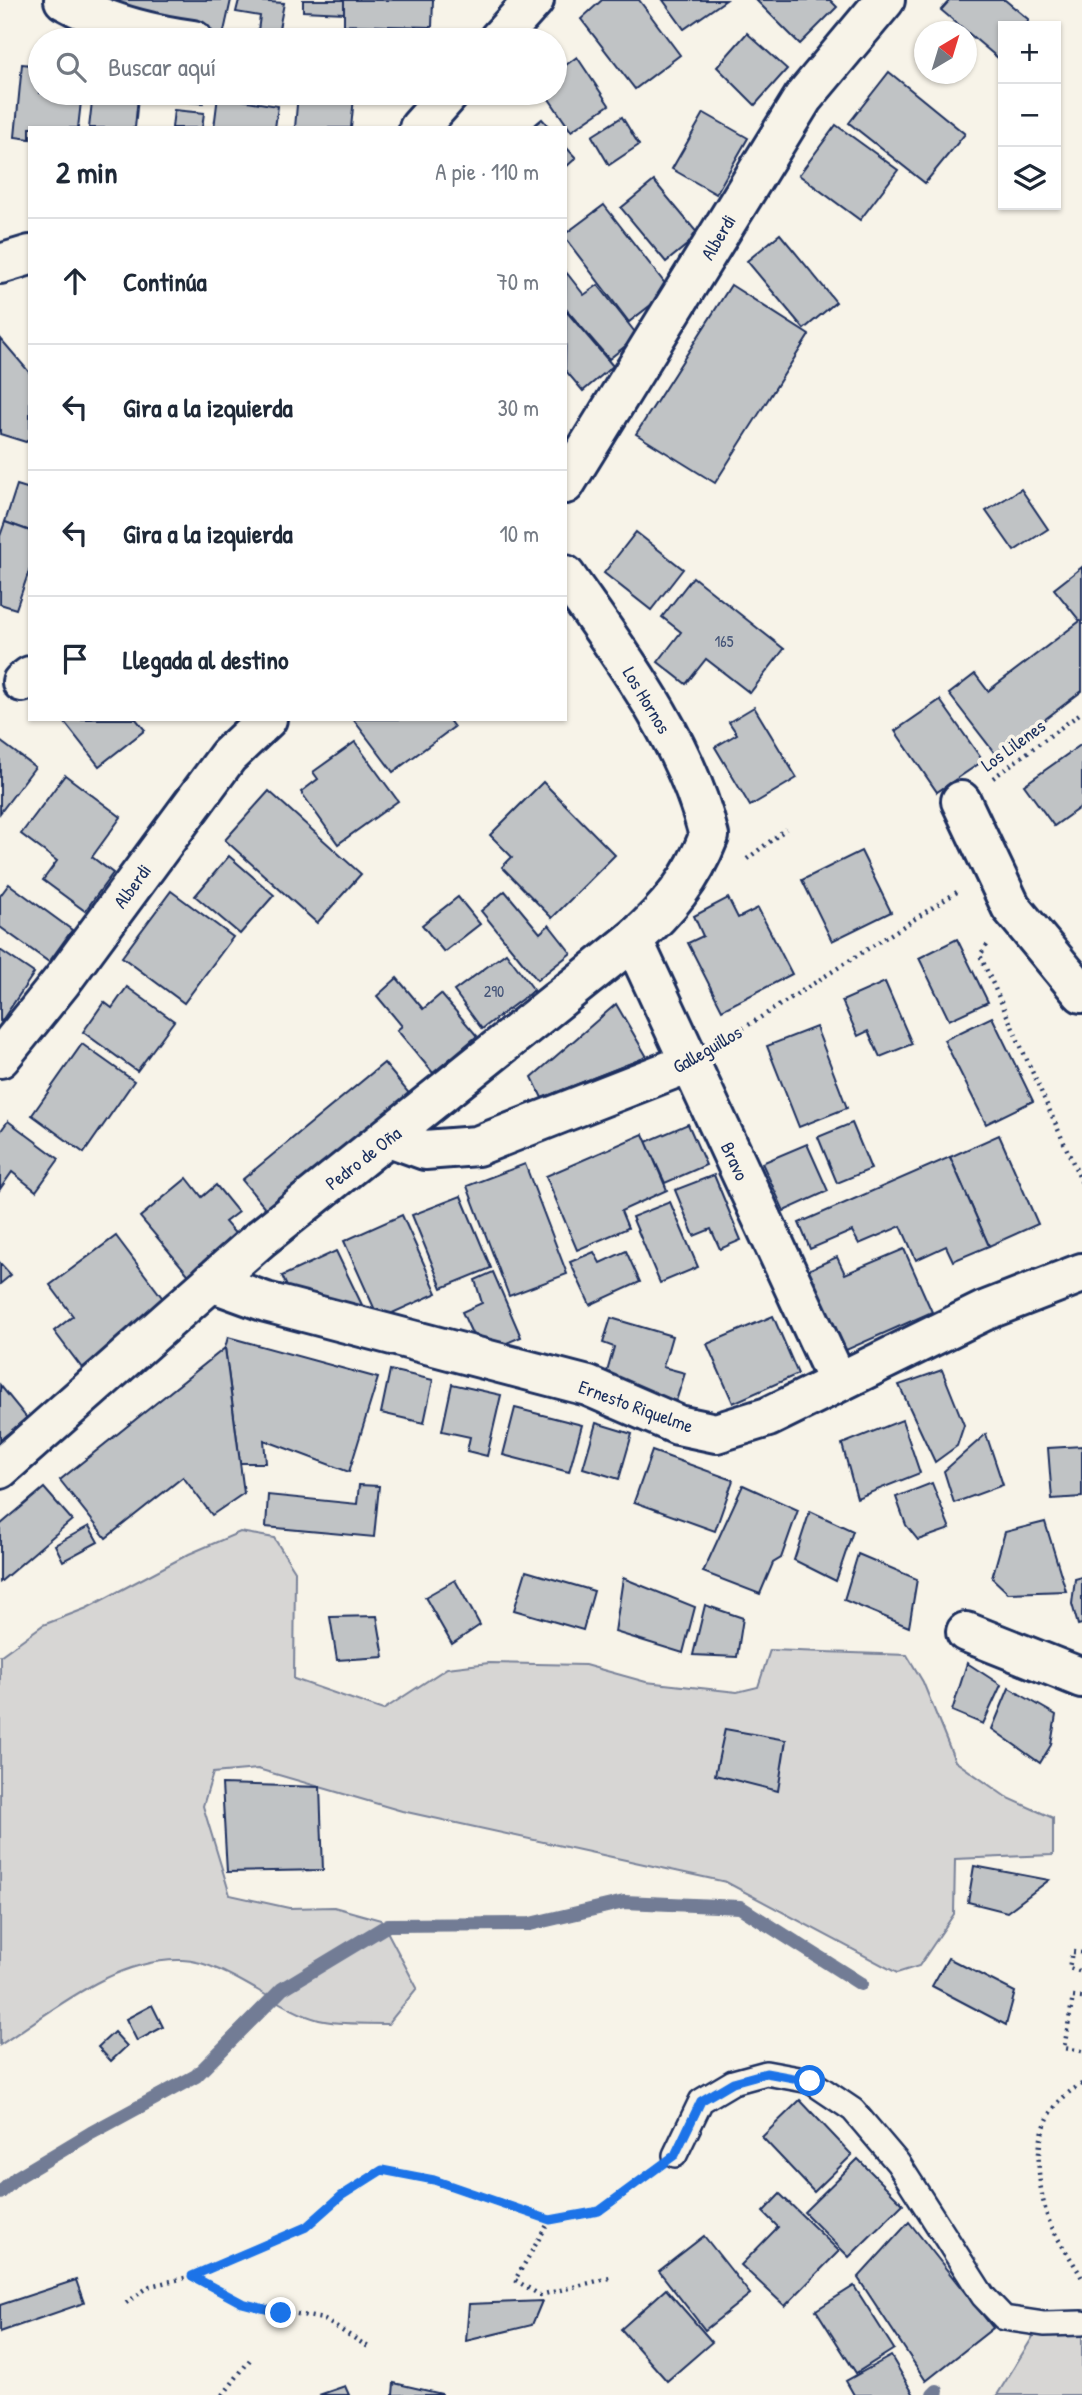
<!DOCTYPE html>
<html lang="es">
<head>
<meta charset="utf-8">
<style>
	:root { --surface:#fff; --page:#f6f6f7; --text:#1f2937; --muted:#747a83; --line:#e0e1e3 }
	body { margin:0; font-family:"Patrick Hand",sans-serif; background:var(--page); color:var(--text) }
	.controls { position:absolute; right:21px; top:21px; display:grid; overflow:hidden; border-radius:0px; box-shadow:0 2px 5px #0004 }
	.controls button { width:63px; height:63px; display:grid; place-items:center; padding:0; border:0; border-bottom:2px solid var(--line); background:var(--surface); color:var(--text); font:35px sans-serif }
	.compass { position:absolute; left:914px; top:21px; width:63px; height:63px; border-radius:50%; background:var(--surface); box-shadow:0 2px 5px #0004; rotate:38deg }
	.stop { position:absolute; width:21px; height:21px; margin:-16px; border:5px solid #1a73e8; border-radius:50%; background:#fff }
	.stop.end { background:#1a73e8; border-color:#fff; box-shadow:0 2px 7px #0008 }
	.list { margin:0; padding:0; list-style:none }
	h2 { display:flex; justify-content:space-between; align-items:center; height:91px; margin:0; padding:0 28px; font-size:30px }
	h2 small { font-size:23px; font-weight:400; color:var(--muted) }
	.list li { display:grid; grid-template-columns:46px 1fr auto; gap:21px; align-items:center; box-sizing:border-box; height:126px; padding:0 28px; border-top:2px solid var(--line) }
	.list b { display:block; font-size:26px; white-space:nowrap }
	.list em { font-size:23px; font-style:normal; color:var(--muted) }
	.icon { flex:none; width:38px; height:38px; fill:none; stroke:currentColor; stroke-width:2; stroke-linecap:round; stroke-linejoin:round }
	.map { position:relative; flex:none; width:1082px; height:2395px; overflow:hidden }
	.search { position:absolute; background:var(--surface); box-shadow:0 2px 5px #0004; left:28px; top:28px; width:539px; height:77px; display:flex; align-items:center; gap:18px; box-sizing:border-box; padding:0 24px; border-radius:38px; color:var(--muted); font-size:26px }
	.panel { position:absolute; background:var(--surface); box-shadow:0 2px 5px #0004; left:28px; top:126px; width:539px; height:595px; border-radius:0px }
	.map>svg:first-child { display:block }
	.green { fill:#d7d6d4; stroke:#798299; stroke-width:2 }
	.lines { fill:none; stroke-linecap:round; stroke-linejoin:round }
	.stream { stroke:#727c95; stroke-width:14 }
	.building { fill:#c0c3c5; stroke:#1b2f5e; stroke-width:2 }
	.lane-casing { stroke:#1b2f5e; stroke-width:28 }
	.street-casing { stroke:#1b2f5e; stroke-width:44 }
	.secondary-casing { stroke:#1b2f5e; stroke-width:44 }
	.path { stroke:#1b2f5e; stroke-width:4.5; stroke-dasharray:2 5; stroke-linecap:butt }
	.lane { stroke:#f7f3e8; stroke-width:23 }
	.street { stroke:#f7f3e8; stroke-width:38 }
	.secondary { stroke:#f7f3e8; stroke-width:38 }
	.route { stroke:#1a73e8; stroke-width:9 }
	.labels { text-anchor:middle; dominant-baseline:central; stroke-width:7; stroke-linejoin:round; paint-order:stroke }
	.number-label { font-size:16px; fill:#445478 }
	.street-label { font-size:19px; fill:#1b2f5e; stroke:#f7f3e8 }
</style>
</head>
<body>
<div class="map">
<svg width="1082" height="2395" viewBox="0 0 1082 2395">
	<rect width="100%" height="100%" fill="#f7f3e8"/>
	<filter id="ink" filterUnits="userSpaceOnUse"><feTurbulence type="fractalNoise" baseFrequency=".0143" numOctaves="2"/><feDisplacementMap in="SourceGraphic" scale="14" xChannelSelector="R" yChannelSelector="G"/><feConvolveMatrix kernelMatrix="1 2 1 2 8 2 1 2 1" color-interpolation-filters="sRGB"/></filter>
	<g filter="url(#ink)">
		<g class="green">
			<path d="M240 1532 274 1538 295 1571 294 1679 383 1710 447 1668 489 1663 585 1665 646 1682 737 1692 758 1687 770 1650 907 1655 923 1682 955 1761 1006 1797 1053 1818V1855L955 1859 954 1914 919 1966 897 1973 726 1882 402 1811 258 1769 213 1773 203 1806 230 1895 289 1908 334 1907 381 1920 417 1988 388 2024C366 2023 340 2025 319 2020 278 2010 225 1961 182 1960 114 1958 54 2010 0 2045V1656L43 1625 87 1608 189 1554Z"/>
			<path d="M1082 2326V2395H997L1034 2335Z"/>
		</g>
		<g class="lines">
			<g class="stream">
				<path d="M0 2193 16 2178 91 2133 196 2076 282 1989 388 1925 530 1924 624 1902 740 1907 861 1984"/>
				<path d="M933 2395 937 2391"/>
			</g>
		</g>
		<g class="building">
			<path d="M75 0H231L223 36 145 25Z"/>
			<path d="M239 0 284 3 278 34 258 31 260 16 236 12Z"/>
			<path d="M303 0H344V13L303 11Z"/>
			<path d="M344 0H433L432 27 344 25Z"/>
			<path d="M602 0H639L680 55 635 89 581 19Z"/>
			<path d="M663 0H726L684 29Z"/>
			<path d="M756 0H830L837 7 800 44Z"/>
			<path d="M950 0H1005L1029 20 1024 26H1003V51L998 58 941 10Z"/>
			<path d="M747 33 787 69 755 105 717 67Z"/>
			<path d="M577 57 609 105 571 131 545 93H555V73Z"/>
			<path d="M22 64 40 66V93H82L78 128H30V139L15 137Z"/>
			<path d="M889 72 965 134 925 183 849 123Z"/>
			<path d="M93 93 138 97 135 128H89Z"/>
			<path d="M170 93H204L203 103 169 101Z"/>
			<path d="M298 93 354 97 351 128H295Z"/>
			<path d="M218 96 278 106 275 128H214Z"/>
			<path d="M174 110 204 113 202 128H172Z"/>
			<path d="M704 113 748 138 716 194 672 169Z"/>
			<path d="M622 117 639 145 609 165 592 136Z"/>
			<path d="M542 119 550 128H531Z"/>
			<path d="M836 125 898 170 860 220 799 175Z"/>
			<path d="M565 146 576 158 565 168Z"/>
			<path d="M654 181 699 235 666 262 621 208Z"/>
			<path d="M604 205 670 290 629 322 565 238V234Z"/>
			<path d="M780 234 836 302 804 329 747 261Z"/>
			<path d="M566 272 584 295 598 285 638 336 609 359 565 308Z"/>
			<path d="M731 285 809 335 715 483 636 434Z"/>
			<path d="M566 311 613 366 583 391 565 370Z"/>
			<path d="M0 338 30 373V438L26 442 0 434Z"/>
			<path d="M17 485 30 489V531L5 522Z"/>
			<path d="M1021 489 1048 529 1014 551 986 511Z"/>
			<path d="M5 522 30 531V568L16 609 0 604V536Z"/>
			<path d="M636 532 683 569 651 610 604 573Z"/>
			<path d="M1082 567V691L997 756 949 694 975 674 988 691 1080 621 1054 589Z"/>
			<path d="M693 577 784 649 750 693 706 659 686 684 658 662 681 632 662 617Z"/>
			<path d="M940 700 983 761 937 792 895 731Z"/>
			<path d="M754 707 797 778 750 806 715 747 737 734 729 722Z"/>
			<path d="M62 719H136L145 730 99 766Z"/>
			<path d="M353 719H448L454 727 393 772Z"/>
			<path d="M0 741 35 767 0 813Z"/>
			<path d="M355 742 398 801 338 844 301 792 318 779 313 772Z"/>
			<path d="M1082 744V806L1054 826 1024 785Z"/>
			<path d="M65 775 121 817 92 857 113 873 85 911 43 880 57 861 21 834Z"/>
			<path d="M543 782 615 855 552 918 502 867 512 857 490 835Z"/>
			<path d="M269 791 361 874 317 923 225 840Z"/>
			<path d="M861 851 891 912 832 941 802 880Z"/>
			<path d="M229 856 274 895 240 934 195 896Z"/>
			<path d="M9 884 72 930 49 962 0 927V896Z"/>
			<path d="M171 891 233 937 184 1003 122 957Z"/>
			<path d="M505 891 540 933 549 925 571 953 537 980 481 911Z"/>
			<path d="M458 897 480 924 444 952 422 925Z"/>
			<path d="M728 898 738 918 758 908 792 974 722 1010 688 943 703 936 694 916Z"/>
			<path d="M957 939 988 1002 949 1020 919 958Z"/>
			<path d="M0 950 34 973 1 1022 0 1021Z"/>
			<path d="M506 953 534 990 482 1029 454 991Z"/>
			<path d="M397 978 423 1009 441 994 477 1036 433 1073 397 1030 402 1026 377 996Z"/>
			<path d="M885 982 912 1044 880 1057 868 1031 858 1036 842 1001Z"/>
			<path d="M127 987 174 1021 137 1071 83 1032 104 1002 112 1008Z"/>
			<path d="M616 1004 647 1057 542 1098 532 1077Z"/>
			<path d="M992 1017 1033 1101 986 1124 944 1040Z"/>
			<path d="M816 1027 847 1108 799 1127 767 1046Z"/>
			<path d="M82 1044 134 1081 84 1153 32 1115Z"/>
			<path d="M384 1063 412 1097 271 1215 242 1180Z"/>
			<path d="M8 1121 59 1159 36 1191 12 1172 0 1189V1132Z"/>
			<path d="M852 1123 871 1169 837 1183 818 1137Z"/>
			<path d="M688 1124 706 1165 665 1183 646 1142Z"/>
			<path d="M643 1134 667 1190 621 1211 628 1228 577 1250 546 1176Z"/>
			<path d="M999 1135 1038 1224 989 1246 950 1157Z"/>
			<path d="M807 1144 828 1191 784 1211 762 1163Z"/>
			<path d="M950 1157 989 1246 953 1261 946 1246 916 1260 901 1226 859 1244 852 1231 810 1249 799 1223Z"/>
			<path d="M525 1164 567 1274 509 1296 467 1186Z"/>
			<path d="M714 1175 741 1240 720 1249 711 1229 694 1236 675 1190Z"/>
			<path d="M187 1178 202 1197 216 1185 238 1212 225 1222 240 1239 192 1279 140 1217Z"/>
			<path d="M461 1196 491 1268 442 1288 412 1215Z"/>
			<path d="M670 1202 698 1267 660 1283 632 1217Z"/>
			<path d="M402 1215 437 1293 379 1319 344 1241Z"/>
			<path d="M116 1236 167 1304 82 1368 54 1331 73 1316 50 1285Z"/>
			<path d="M904 1249 932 1312 844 1351 808 1270 837 1257 845 1274Z"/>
			<path d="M336 1251 363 1307 353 1310 291 1295 282 1276Z"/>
			<path d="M626 1251 640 1282 590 1305 570 1262 594 1252 600 1263Z"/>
			<path d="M0 1263 11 1275 0 1284Z"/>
			<path d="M493 1272 521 1337 502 1345 475 1340 462 1312 482 1303 475 1280Z"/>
			<path d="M773 1316 798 1374 733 1403 707 1344Z"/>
			<path d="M611 1318 672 1336 663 1367 685 1373 676 1401 605 1379 614 1347 603 1343Z"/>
			<path d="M228 1337 378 1378 349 1472 264 1440 266 1463H240L225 1348Z"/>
			<path d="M225 1348 244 1493 212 1515 183 1477 106 1538 60 1480Z"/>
			<path d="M390 1370 433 1380 424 1423 381 1413Z"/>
			<path d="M942 1370 964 1425 957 1446 935 1462 899 1385Z"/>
			<path d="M452 1384 501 1395 487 1456 467 1451 470 1437 442 1431Z"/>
			<path d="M0 1385 27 1418 0 1440Z"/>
			<path d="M515 1408 582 1425 569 1472 503 1455Z"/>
			<path d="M902 1420 920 1473 857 1498 842 1444Z"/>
			<path d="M596 1423 632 1434 619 1479 583 1468Z"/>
			<path d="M986 1434 1003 1485 954 1503 944 1471Z"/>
			<path d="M1082 1446V1497L1052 1499 1048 1448Z"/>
			<path d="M652 1451 733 1480 715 1531 634 1502Z"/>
			<path d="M932 1483 950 1529 918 1540 906 1525 896 1497Z"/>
			<path d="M359 1485 379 1486 374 1537 266 1527 268 1495 357 1504Z"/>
			<path d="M743 1485 798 1510 781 1558 773 1563 760 1594 703 1572Z"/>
			<path d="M44 1488 72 1520 0 1582V1525Z"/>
			<path d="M810 1511 853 1531 836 1581 794 1560Z"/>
			<path d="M1045 1522 1066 1591 1008 1593 992 1578 1005 1532Z"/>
			<path d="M89 1526 98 1542 63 1561 55 1545Z"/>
			<path d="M858 1554 917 1579 909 1627 844 1600Z"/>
			<path d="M526 1571 594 1591 583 1630 514 1610Z"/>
			<path d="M1082 1577V1624L1078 1625 1072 1604 1075 1579Z"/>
			<path d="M623 1578 695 1607 683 1653 615 1632Z"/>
			<path d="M455 1580 480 1625 452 1644 425 1597Z"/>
			<path d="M705 1605 743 1618 737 1657 693 1655Z"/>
			<path d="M377 1616 384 1657 337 1660 330 1617Z"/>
			<path d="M967 1663 1001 1685 983 1724 952 1711Z"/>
			<path d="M1009 1688 1056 1715 1051 1745 1040 1763 992 1729Z"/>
			<path d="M725 1729 786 1740 778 1791 715 1775Z"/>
			<path d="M222 1784 320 1787 323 1870 227 1872Z"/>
			<path d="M974 1866 1049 1880 1007 1912 968 1902Z"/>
			<path d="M948 1958 1015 1992 1006 2025 932 1986Z"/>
			<path d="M152 2005 163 2027 137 2041 126 2019Z"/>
			<path d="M114 2032 127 2046 111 2061 98 2047Z"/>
			<path d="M800 2100 852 2155 814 2192 762 2137Z"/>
			<path d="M858 2159 903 2204 849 2257 804 2212Z"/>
			<path d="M780 2194 839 2251 785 2306 741 2265 778 2227 763 2212Z"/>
			<path d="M909 2222 993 2328 926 2381 858 2278Z"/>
			<path d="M704 2236 750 2294 705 2330 659 2271Z"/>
			<path d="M76 2280 84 2303 0 2332V2305Z"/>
			<path d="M854 2286 894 2349 856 2373 816 2310Z"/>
			<path d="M666 2289 712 2342 667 2381 621 2329Z"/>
			<path d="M542 2301 532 2325 466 2341 469 2304Z"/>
			<path d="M891 2356 914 2395H854L846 2381Z"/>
			<path d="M394 2383 442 2394V2395H393Z"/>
			<path d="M345 2386 349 2395H319Z"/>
		</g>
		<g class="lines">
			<g class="lane-casing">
				<path id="lane" d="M675 2155 701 2101 733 2082 766 2073 810 2081 853 2110 898 2163 983 2296 1004 2318 1044 2324 1082 2323"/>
			</g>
			<g class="street-casing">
				<g id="street">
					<path d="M64 0C105 23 147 34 193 40"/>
					<path d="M0 264 30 255"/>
					<path d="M565 484 803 98 885 0"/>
					<path d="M22 682 30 676"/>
					<path d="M961 801 1011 907 1082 993"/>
					<path d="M633 940 838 1382"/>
					<path d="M0 1058 62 981 228 756 267 719"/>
					<path d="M389 1137 425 1150 477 1146 689 1063"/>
					<path d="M211 1282 266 1302 588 1386 678 1425 716 1433 768 1417 984 1311 1082 1273"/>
					<path d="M966 1632 1082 1678"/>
				</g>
			</g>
			<g class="secondary-casing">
				<g id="secondary">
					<path d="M498 40 534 0"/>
					<path d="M419 128 450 93"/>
					<path d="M0 1469 260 1239 633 940C668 909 692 880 709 836 686 740 621 655 565 575"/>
				</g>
			</g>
			<g class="path">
				<path d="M993 778 1082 712"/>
				<path d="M747 859 786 829"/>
				<path d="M987 945 980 955 1082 1183"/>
				<path d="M725 1040 957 892"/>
				<path d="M1082 1953 1072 1952 1069 1968 1082 1972"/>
				<path d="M1082 1998 1073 1997 1064 2048 1082 2051"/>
				<path d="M1082 2084C1033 2110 1033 2164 1046 2212 1052 2234 1071 2257 1082 2278"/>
				<path d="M550 2220 515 2280 540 2295 614 2277"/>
				<path d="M193 2276 241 2303 323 2319 370 2348"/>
				<path d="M126 2303 150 2286 193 2276 306 2227 341 2196 382 2170 434 2180 550 2220 599 2212 649 2175"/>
				<path d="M223 2395 252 2357"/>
			</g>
			<use href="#lane" class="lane"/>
			<use href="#street" class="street"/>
			<use href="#secondary" class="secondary"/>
		</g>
	</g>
	<g class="lines" filter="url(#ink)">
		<path class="route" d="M281 2313 242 2303 192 2276 306 2227 341 2196 382 2170 434 2180 550 2220 599 2211 675 2155 701 2101 733 2082 766 2073 810 2081"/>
	</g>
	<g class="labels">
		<g class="number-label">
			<text x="724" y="641">165</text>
			<text x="494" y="991">290</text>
		</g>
		<g class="street-label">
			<text transform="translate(718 237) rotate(-59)">Alberdi</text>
			<text transform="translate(647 700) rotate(59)">Los Hornos</text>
			<text transform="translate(1013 745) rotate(-36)">Los Lilenes</text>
			<text transform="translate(132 886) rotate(-54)">Alberdi</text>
			<text transform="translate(707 1049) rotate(-30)">Galleguillos</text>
			<text transform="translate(363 1158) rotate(-38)">Pedro de Oña</text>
			<text transform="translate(735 1161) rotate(65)">Bravo</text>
			<text transform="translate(636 1406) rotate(20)">Ernesto Riquelme</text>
		</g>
	</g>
</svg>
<div class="controls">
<button>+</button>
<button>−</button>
<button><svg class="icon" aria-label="layers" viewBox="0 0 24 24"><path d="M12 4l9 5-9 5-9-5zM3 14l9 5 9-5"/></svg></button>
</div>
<svg class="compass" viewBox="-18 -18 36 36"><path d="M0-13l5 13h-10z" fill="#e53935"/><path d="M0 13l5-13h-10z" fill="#747a83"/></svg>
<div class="stop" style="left:810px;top:2081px"></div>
<div class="stop end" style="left:281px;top:2313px"></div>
<div class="search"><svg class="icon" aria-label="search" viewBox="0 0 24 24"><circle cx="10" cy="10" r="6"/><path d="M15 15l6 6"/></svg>Buscar aquí</div>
<section class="panel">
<h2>2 min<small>A pie · 110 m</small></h2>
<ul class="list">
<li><svg class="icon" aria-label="ahead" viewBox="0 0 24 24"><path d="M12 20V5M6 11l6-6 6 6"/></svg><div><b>Continúa</b></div><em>70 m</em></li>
<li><svg class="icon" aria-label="left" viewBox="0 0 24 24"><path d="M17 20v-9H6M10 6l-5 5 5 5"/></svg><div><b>Gira a la izquierda</b></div><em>30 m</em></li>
<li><svg class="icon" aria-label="left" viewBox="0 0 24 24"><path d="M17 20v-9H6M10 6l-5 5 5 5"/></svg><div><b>Gira a la izquierda</b></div><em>10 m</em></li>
<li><svg class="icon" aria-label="arrive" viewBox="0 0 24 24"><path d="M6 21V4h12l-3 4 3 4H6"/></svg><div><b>Llegada al destino</b></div></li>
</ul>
</section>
</div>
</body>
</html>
